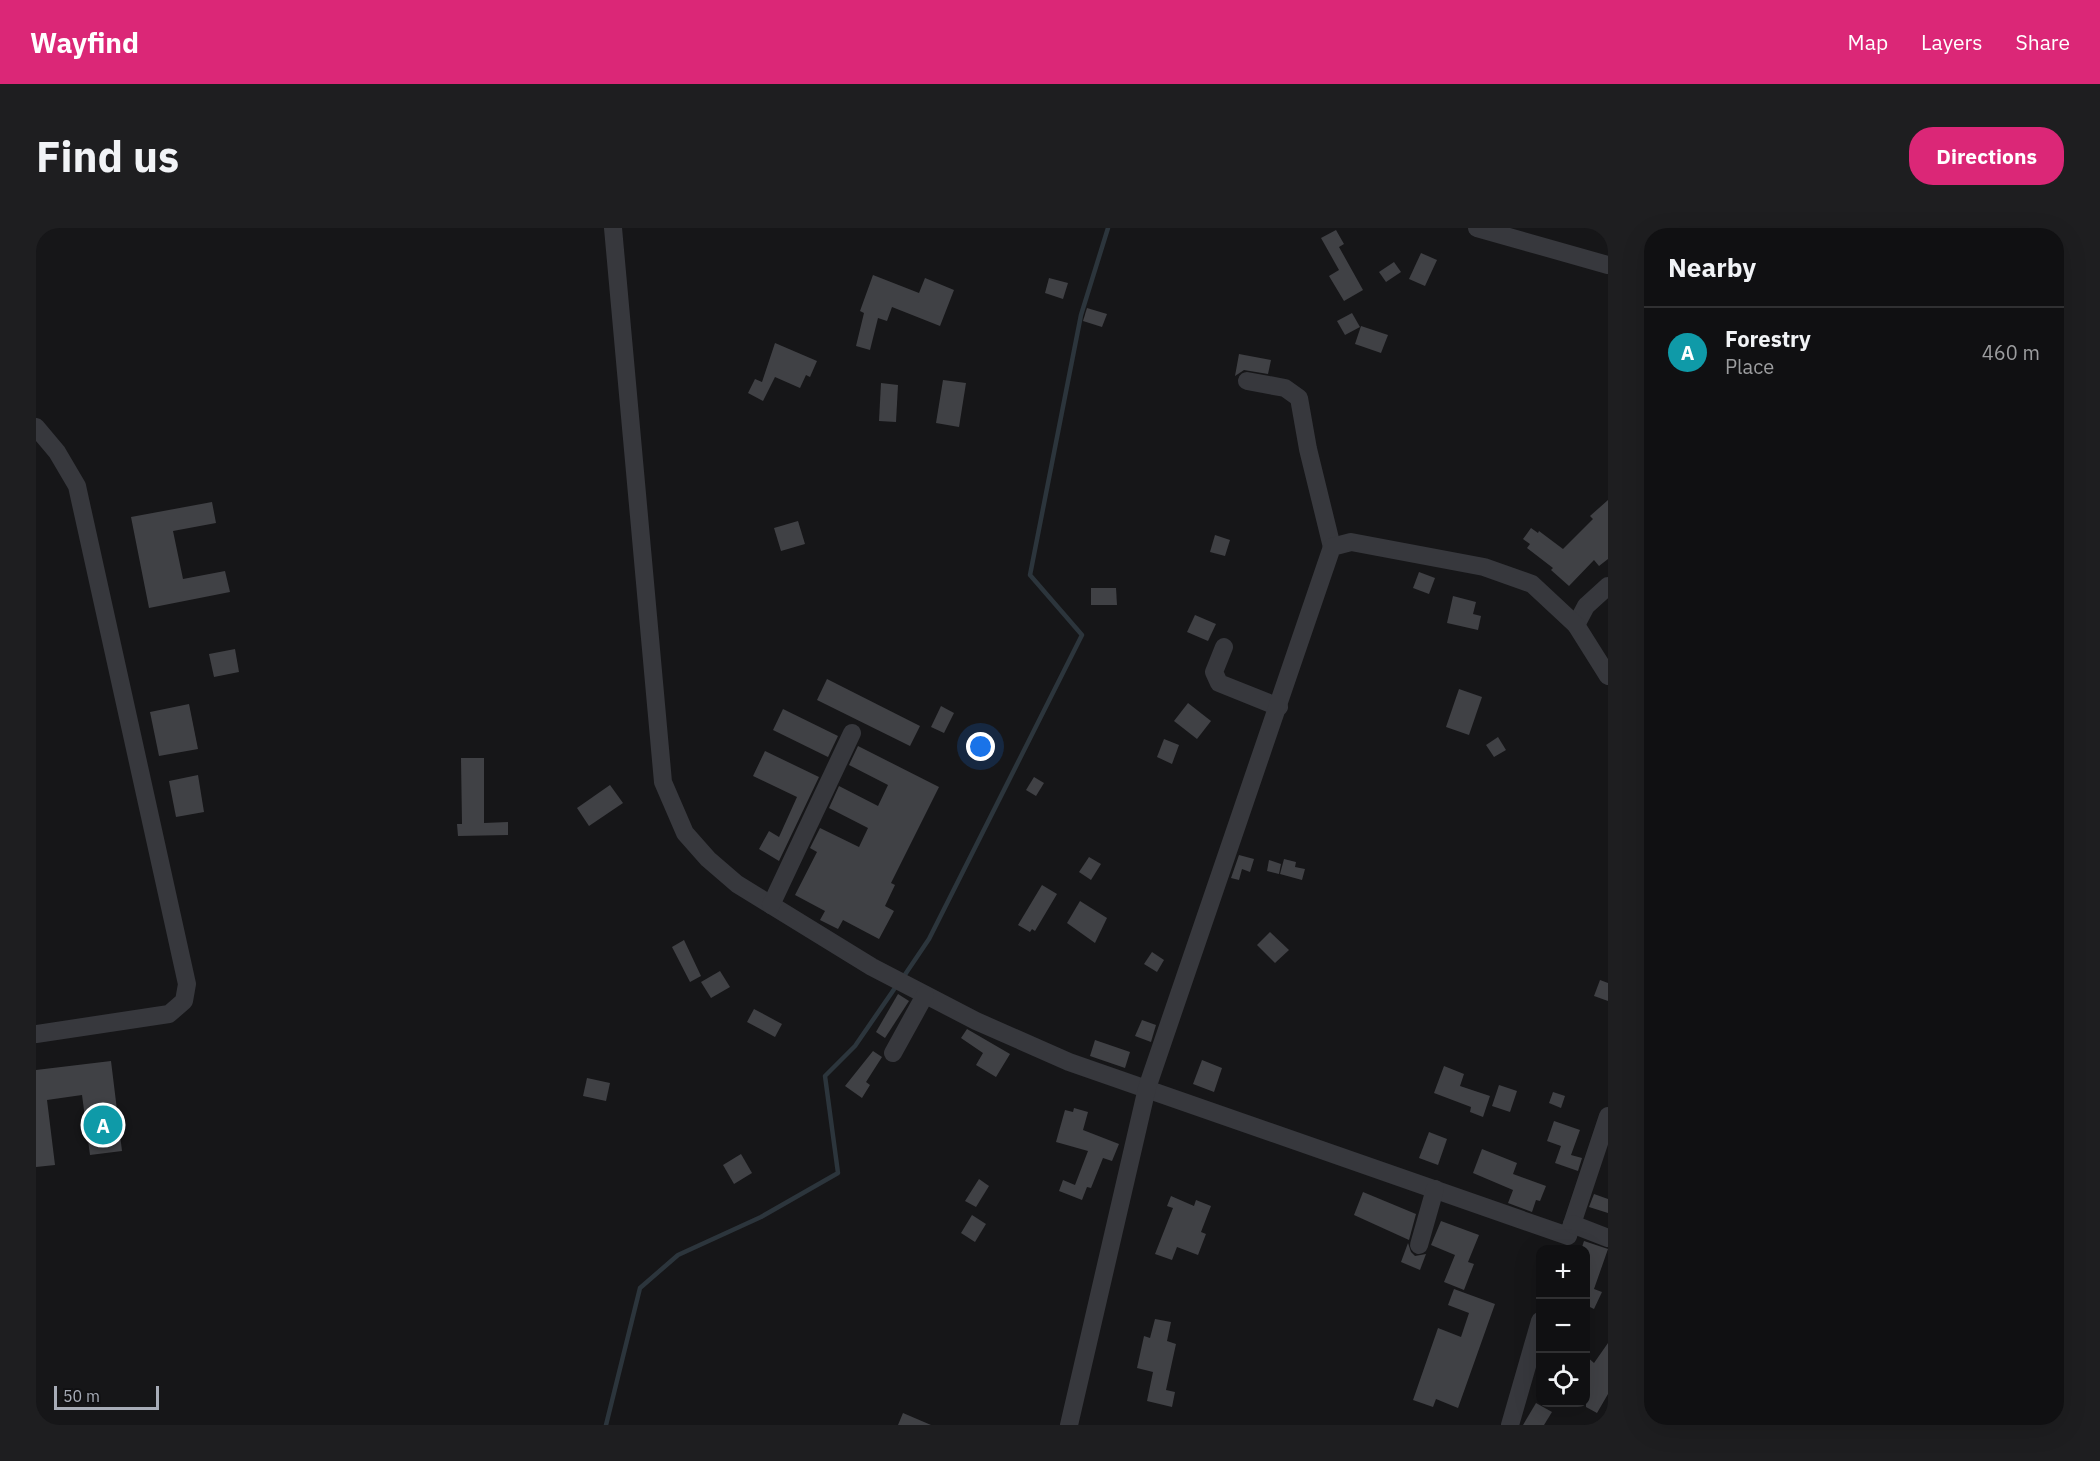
<!DOCTYPE html>
<html lang="en">
<head>
<meta charset="utf-8">
<style>
	:root { --surface:#101012; --page:#1e1e20; --text:#f1f3f6; --muted:#9c9d9f; --line:#303032; --accent:#db2777 }
	body { margin:0; font-family:"IBM Plex Sans",sans-serif; background:var(--page); color:var(--text) }
	.controls { position:absolute; right:18px; bottom:18px; display:grid; overflow:hidden; border-radius:12px; box-shadow:0 6px 24px #0002 }
	.controls button { width:54px; height:54px; display:grid; place-items:center; padding:0; border:0; border-bottom:2px solid var(--line); background:var(--surface); color:var(--text); font:30px sans-serif }
	.scale { position:absolute; left:18px; bottom:15px; width:105px; box-sizing:border-box; padding-left:6px; border:3px solid #a8adb8; border-top:0; font-size:16px; line-height:21px; white-space:nowrap; color:#a8adb8; -webkit-text-stroke:4px #111113; paint-order:stroke }
	.you { position:absolute; left:945px; top:519px; width:21px; height:21px; margin:-15px; border:4px solid #fff; border-radius:50%; background:#1a73e8; box-shadow:0 0 0 9px #1a73e833 }
	.badge { display:grid; place-items:center; width:39px; height:39px; border-radius:50%; background:var(--accent); color:#fff; font-size:20px; font-weight:700 }
	.pin { position:absolute; translate:-50% -50%; border:3px solid #fff; box-shadow:0 2px 6px #0006 }
	.list { margin:0; padding:0; list-style:none }
	h2 { display:flex; justify-content:space-between; align-items:center; height:78px; margin:0; padding:0 24px; font-size:26px }
	h2 small { font-size:20px; font-weight:400; color:var(--muted) }
	.list li { display:grid; grid-template-columns:39px 1fr auto; gap:18px; align-items:center; box-sizing:border-box; height:90px; padding:0 24px; border-top:2px solid var(--line) }
	.list b { display:block; font-size:22px; white-space:nowrap }
	.list p { margin:0; font-size:20px; white-space:nowrap; color:var(--muted) }
	.list em { font-size:20px; font-style:normal; color:var(--muted) }
	.icon { flex:none; width:33px; height:33px; fill:none; stroke:currentColor; stroke-width:2; stroke-linecap:round; stroke-linejoin:round }
	.map { position:relative; flex:none; width:1572px; height:1197px; overflow:hidden; border-radius:24px }
	header { display:flex; align-items:center; gap:36px; box-sizing:border-box; height:84px; padding:0 30px; background:var(--accent); color:#fff }
	header strong { font-size:28px }
	nav { display:flex; gap:33px; margin-inline-start:auto; font-size:21px }
	.intro { display:flex; align-items:center; justify-content:space-between; box-sizing:border-box; height:144px; padding:0 36px }
	h1 { margin:0; font-size:42px }
	.button { padding:15px 27px; border-radius:24px; background:var(--accent); color:#fff; font-size:21px; font-weight:700 }
	main { display:flex; gap:36px; padding:0 36px }
	aside { flex:1; background:var(--surface); border-radius:24px; box-shadow:0 6px 24px #0002 }
	.map>svg:first-child { display:block }
	.lines { fill:none; stroke-linecap:round; stroke-linejoin:round }
	.stream { stroke:#2c353c; stroke-width:4.5 }
	.building { fill:#404145 }
	.minor { stroke:#37383d; stroke-width:18 }
</style>
</head>
<body>
<header>
<strong>Wayfind</strong>
<nav><a>Map</a><a>Layers</a><a>Share</a></nav>
</header>
<div class="intro"><h1>Find us</h1><a class="button">Directions</a></div>
<main>
<div class="map">
<svg width="1572" height="1197" viewBox="0 0 1572 1197">
	<rect width="100%" height="100%" fill="#161618"/>
	<g class="lines">
		<g class="stream">
			<path d="M866 751 893 711 1046 407 994 347 1045 87 1072 0"/>
			<path d="M570 1197 604 1060 642 1027 725 989 802 945 789 848 819 818 861 757"/>
		</g>
	</g>
	<g class="building">
		<path d="M1300 2 1308 16 1303 19 1327 62 1308 73 1293 48 1303 42 1285 10Z"/>
		<path d="M1385 25 1401 32 1389 58 1373 51Z"/>
		<path d="M1358 34 1365 44 1350 54 1343 44Z"/>
		<path d="M837 47 883 65 889 50 918 62 904 98 856 79 851 93 842 90 834 122 820 118 828 85 824 83Z"/>
		<path d="M1013 50 1032 55 1027 71 1009 65Z"/>
		<path d="M1051 80 1071 86 1066 99 1047 93Z"/>
		<path d="M1316 85 1324 99 1309 107 1301 93Z"/>
		<path d="M1325 98 1352 107 1345 125 1319 116Z"/>
		<path d="M739 115 781 133 774 149 770 147 764 160 739 149 727 173 712 165 719 151 726 154Z"/>
		<path d="M1203 126 1235 132 1232 146 1208 142 1199 148Z"/>
		<path d="M907 152 930 155 923 199 900 195Z"/>
		<path d="M845 155 862 157 860 194 843 193Z"/>
		<path d="M1572 272V331L1563 338 1558 332 1533 358 1515 342 1517 340 1491 320 1494 316 1487 311 1495 300 1502 305 1503 303 1527 321 1557 291 1554 288Z"/>
		<path d="M176 274 180 295 137 303 147 351 189 343 194 364 113 380 95 289Z"/>
		<path d="M762 293 769 316 745 323 738 300Z"/>
		<path d="M1179 307 1194 312 1189 328 1174 324Z"/>
		<path d="M1383 344 1399 350 1393 366 1377 360Z"/>
		<path d="M1055 360H1080L1081 377H1055Z"/>
		<path d="M1417 368 1440 374 1437 386 1445 388 1442 402 1411 395Z"/>
		<path d="M1159 387 1180 396 1172 413 1151 404Z"/>
		<path d="M199 421 203 444 178 449 173 426Z"/>
		<path d="M791 451 884 498 874 518 781 472Z"/>
		<path d="M1423 461 1446 469 1433 507 1410 499Z"/>
		<path d="M1152 475 1175 493 1161 511 1138 493Z"/>
		<path d="M153 476 162 521 123 528 114 484Z"/>
		<path d="M905 478 918 485 908 505 895 499Z"/>
		<path d="M747 481 802 508 792 529 737 502Z"/>
		<path d="M1462 509 1470 522 1458 529 1450 517Z"/>
		<path d="M1128 511 1143 517 1136 536 1121 529Z"/>
		<path d="M822 518 903 559 855 655 859 657 849 678 858 683 843 711 807 692 802 701 784 692 789 683 759 667 781 624 774 620 784 600 823 619 832 600 793 580 803 558 842 578 852 557 813 537Z"/>
		<path d="M729 523 783 549 743 633 723 621 733 603 743 609 761 569 717 548Z"/>
		<path d="M425 530H448V595L472 594V607L422 608 421 596H426Z"/>
		<path d="M162 547 168 584 140 589 133 553Z"/>
		<path d="M998 549 1008 555 1000 568 990 562Z"/>
		<path d="M574 557 587 575 553 598 541 580Z"/>
		<path d="M1203 627 1218 631 1214 644 1206 641 1203 652 1195 650Z"/>
		<path d="M1053 629 1065 636 1055 652 1043 644Z"/>
		<path d="M1248 631 1260 634 1259 639 1269 641 1266 652 1244 646Z"/>
		<path d="M1233 632 1245 636 1243 646 1231 643Z"/>
		<path d="M1006 657 1021 666 999 703 996 701 994 704 982 697Z"/>
		<path d="M1044 673 1071 690 1059 715 1031 695Z"/>
		<path d="M1234 704 1253 722 1239 735 1221 717Z"/>
		<path d="M648 712 665 748 654 754 636 719Z"/>
		<path d="M1116 724 1128 732 1121 744 1108 736Z"/>
		<path d="M684 743 694 759 675 770 665 754Z"/>
		<path d="M1564 752 1572 755V773L1558 768Z"/>
		<path d="M862 766 873 773 849 810 840 804Z"/>
		<path d="M718 781 746 796 739 809 711 794Z"/>
		<path d="M1106 792 1120 797 1115 814 1099 808Z"/>
		<path d="M931 801 974 826 960 849 940 837 947 825 925 810Z"/>
		<path d="M1059 812 1094 824 1089 840 1054 828Z"/>
		<path d="M837 823 846 829 830 854 834 857 826 870 809 858Z"/>
		<path d="M1166 832 1186 840 1178 864 1157 856Z"/>
		<path d="M75 833 86 923 54 927 46 867 11 872 19 937 0 939V842Z"/>
		<path d="M1408 838 1428 846 1424 858 1454 868 1447 889 1434 884 1435 879 1398 865Z"/>
		<path d="M551 850 574 855 570 873 547 868Z"/>
		<path d="M1463 857 1481 863 1474 884 1456 878Z"/>
		<path d="M1517 864 1529 868 1525 880 1513 875Z"/>
		<path d="M1038 880 1052 884 1047 902 1083 916 1076 933 1067 930 1055 960 1051 959 1046 972 1023 963 1027 952 1039 957 1052 923 1020 914 1029 882 1037 884Z"/>
		<path d="M1518 893 1544 902 1535 927 1546 930 1542 943 1519 935 1525 918 1511 913Z"/>
		<path d="M1393 904 1411 911 1402 937 1383 930Z"/>
		<path d="M1446 921 1481 935 1477 946 1510 958 1504 973 1500 972 1496 984 1472 975 1477 962 1437 945Z"/>
		<path d="M705 926 716 945 698 956 687 937Z"/>
		<path d="M943 951 953 958 940 979 929 973Z"/>
		<path d="M1327 964 1380 986 1373 1012 1318 987Z"/>
		<path d="M1558 966 1572 971V985L1553 979Z"/>
		<path d="M1135 968 1158 978 1160 972 1175 978 1165 1004 1170 1006 1162 1027 1141 1019 1136 1032 1119 1026 1137 980 1131 978Z"/>
		<path d="M936 987 950 996 939 1014 925 1005Z"/>
		<path d="M1405 993 1443 1007 1432 1034 1438 1036 1428 1062 1408 1054 1419 1027 1395 1017Z"/>
		<path d="M1548 1013 1572 1021 1558 1061 1566 1064 1558 1081 1552 1078 1550 1081V1022H1545Z"/>
		<path d="M1372 1015 1375 1024 1379 1028 1390 1026 1384 1042 1365 1034Z"/>
		<path d="M1418 1061 1459 1076 1422 1180 1400 1171 1397 1179 1377 1172 1402 1100 1425 1109 1433 1085 1412 1077Z"/>
		<path d="M1119 1091 1135 1094 1131 1113 1140 1116 1130 1162 1139 1164 1136 1179 1111 1173 1117 1144 1101 1140 1108 1108 1114 1110Z"/>
		<path d="M1572 1115V1166L1561 1185 1550 1179V1128L1558 1135Z"/>
		<path d="M1500 1175 1516 1184 1508 1197H1487Z"/>
		<path d="M867 1185 895 1197H862Z"/>
	</g>
	<g class="lines">
		<g class="minor">
			<path d="M577 0 627 554 649 605 672 631 701 656 836 739 940 793 1033 834 1532 1008 1572 888"/>
			<path d="M1441 0 1572 37"/>
			<path d="M1211 153 1249 160 1263 170 1272 221 1296 319"/>
			<path d="M0 199 21 224 41 258 151 756 148 773 133 786 0 806"/>
			<path d="M1540 397 1550 378 1572 358"/>
			<path d="M1188 419 1178 444 1183 455 1243 479"/>
			<path d="M735 677 816 505"/>
			<path d="M857 825 889 767"/>
			<path d="M1536 996 1572 1010"/>
			<path d="M1383 1017 1399 961"/>
			<path d="M1033 1197 1111 860 1296 319 1315 314 1448 339 1496 356 1540 397 1572 448"/>
			<path d="M1474 1197 1504 1093"/>
		</g>
	</g>
</svg>
<div class="controls">
<button>+</button>
<button>−</button>
<button><svg class="icon" aria-label="locate" viewBox="0 0 24 24"><circle cx="12" cy="12" r="6"/><path d="M12 2v4M12 18v4M2 12h4M18 12h4"/></svg></button>
</div>
<div class="scale">50 m</div>
<div class="you"></div>
<div class="pin badge" style="left:67px;top:897px;background:#0f9aa8">A</div>
</div>
<aside>
<h2>Nearby<small></small></h2>
<ul class="list">
<li><span class="badge" style="background:#0f9aa8">A</span><div><b>Forestry</b><p>Place</p></div><em>460 m</em></li>
</ul>
</aside>
</main>
</body>
</html>
